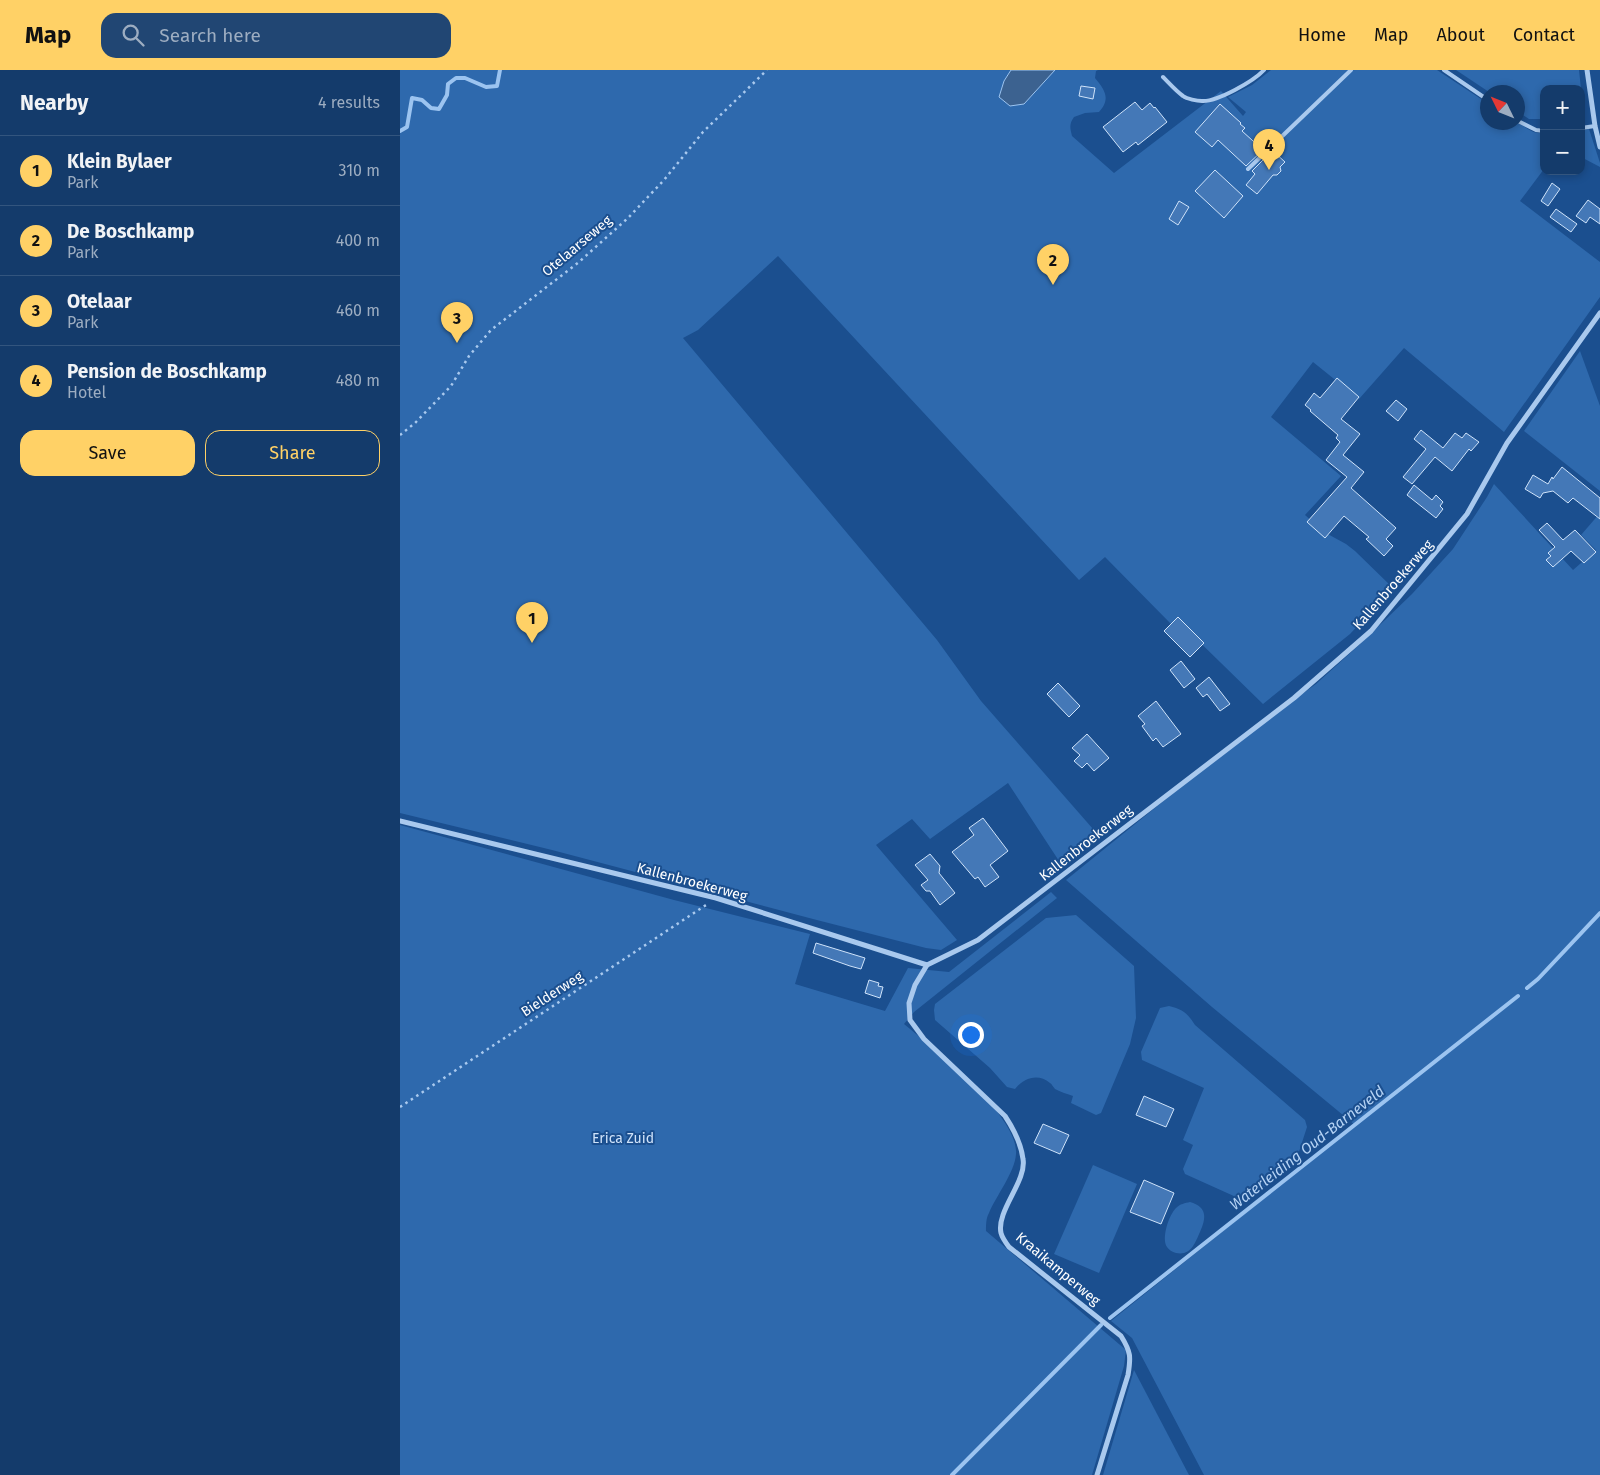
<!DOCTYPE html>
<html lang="en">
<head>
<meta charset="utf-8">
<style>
	:root { --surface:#143b6b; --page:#214673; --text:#f1f3f6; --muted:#9dadc1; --line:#33557e; --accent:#ffd166 }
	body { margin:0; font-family:"Fira Sans",sans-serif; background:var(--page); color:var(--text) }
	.controls { position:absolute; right:15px; top:15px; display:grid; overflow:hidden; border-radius:10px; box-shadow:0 2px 8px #0003 }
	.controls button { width:45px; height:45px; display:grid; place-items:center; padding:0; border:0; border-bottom:1px solid var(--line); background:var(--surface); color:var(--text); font:25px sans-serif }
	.compass { position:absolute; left:1080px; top:15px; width:45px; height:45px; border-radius:50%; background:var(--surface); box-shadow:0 2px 8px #0003; rotate:313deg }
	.you { position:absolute; left:570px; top:964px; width:18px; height:18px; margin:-12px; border:4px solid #fff; border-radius:50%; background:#1a73e8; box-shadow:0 0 0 8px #1a73e833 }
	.badge { display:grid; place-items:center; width:32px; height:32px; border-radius:50%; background:var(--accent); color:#111; font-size:16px; font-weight:700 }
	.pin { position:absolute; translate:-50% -41px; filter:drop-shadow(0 1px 2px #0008) }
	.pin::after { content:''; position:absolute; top:26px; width:18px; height:15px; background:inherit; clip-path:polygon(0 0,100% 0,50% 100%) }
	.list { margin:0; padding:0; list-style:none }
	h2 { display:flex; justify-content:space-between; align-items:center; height:65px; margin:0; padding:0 20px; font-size:21px }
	h2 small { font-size:16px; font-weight:400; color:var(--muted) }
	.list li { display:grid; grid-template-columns:32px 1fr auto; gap:15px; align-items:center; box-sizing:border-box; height:70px; padding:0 20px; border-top:1px solid var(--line) }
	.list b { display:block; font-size:19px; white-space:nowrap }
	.list p { margin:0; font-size:16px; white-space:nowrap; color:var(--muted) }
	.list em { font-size:16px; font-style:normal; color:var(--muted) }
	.actions { display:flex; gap:10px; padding:15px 20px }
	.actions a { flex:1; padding:11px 0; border:1px solid var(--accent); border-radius:15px; text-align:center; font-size:18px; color:var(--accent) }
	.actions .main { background:var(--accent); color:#111 }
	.icon { flex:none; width:28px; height:28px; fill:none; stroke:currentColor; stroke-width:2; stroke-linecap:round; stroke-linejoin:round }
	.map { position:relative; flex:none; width:1200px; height:1405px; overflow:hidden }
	header { display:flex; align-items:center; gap:30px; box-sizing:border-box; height:70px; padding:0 25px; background:var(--accent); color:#111 }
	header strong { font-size:24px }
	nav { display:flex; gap:28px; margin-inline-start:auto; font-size:18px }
	.search { width:350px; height:45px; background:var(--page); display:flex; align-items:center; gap:12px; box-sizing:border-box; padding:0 18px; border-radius:15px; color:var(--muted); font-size:19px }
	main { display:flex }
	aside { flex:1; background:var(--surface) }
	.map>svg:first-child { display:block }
	.green { fill:#2e69ad }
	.water { fill:#3c6290; stroke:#9cc4f0 }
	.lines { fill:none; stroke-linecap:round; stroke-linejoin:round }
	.stream { stroke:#9cc4f0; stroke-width:4 }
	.building { fill:#4478b7; stroke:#cfe3fa }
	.path { stroke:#a9c9ee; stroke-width:2.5; stroke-dasharray:2.5 4; stroke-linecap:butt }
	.lane { stroke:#a9c9ee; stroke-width:4 }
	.street { stroke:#a9c9ee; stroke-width:5 }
	.labels { text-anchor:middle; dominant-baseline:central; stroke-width:4; stroke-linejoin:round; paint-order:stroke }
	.street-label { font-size:14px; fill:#fff; stroke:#1b4f8f }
	.park-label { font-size:14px; fill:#cfe3fa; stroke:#1b4f8f }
	.water-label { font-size:15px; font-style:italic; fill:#b5d3f5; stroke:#1b4f8f }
</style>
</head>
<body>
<header>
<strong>Map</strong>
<div class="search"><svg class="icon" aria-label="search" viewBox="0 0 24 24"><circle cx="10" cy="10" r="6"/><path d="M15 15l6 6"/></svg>Search here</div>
<nav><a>Home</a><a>Map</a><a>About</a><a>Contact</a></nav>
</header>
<main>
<aside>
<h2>Nearby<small>4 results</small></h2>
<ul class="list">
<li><span class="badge">1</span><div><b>Klein Bylaer</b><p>Park</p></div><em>310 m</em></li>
<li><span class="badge">2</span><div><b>De Boschkamp</b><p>Park</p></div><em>400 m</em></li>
<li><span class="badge">3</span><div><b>Otelaar</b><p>Park</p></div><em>460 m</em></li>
<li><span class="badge">4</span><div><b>Pension de Boschkamp</b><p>Hotel</p></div><em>480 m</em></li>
</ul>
<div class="actions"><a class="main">Save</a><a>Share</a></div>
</aside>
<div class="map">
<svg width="1200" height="1405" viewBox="0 0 1200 1405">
	<rect width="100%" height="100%" fill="#1b4f8f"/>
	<g class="green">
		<path d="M0 0H611L604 11 601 24 624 34 655 0H698L696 1 695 8C705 20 711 29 699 42L685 43 674 47C669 54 670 58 672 66L714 103 821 21 843 46 846 42 828 27 852 15 871 0H1037L1087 33 1088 52C1096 53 1109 50 1117 53 1128 57 1130 64 1144 63V99L1120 131 1200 192V227L1104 362 1004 278 959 329 913 292 871 347 941 406 905 445 924 462 946 474 955 481 993 518 950 564 863 634 778 551 773 556 705 487 679 510 378 186 298 260 283 268 537 570 581 631 700 767 661 794 608 713 530 769 512 749 476 775 557 870 541 880 526 878 413 849 152 780 0 743Z"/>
		<path d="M1056 0H1179L1181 19H1144V49H1129L1118 42V22H1089Z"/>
		<path d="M1189 59 1200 93V97L1181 87V60Z"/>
		<path d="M1180 281 1200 336V421L1124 361Z"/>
		<path d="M1094 414 1173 500 1196 480 1181 465 1200 443V1405H804L732 1268 711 1251 955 1055 812 937 666 810 845 665 916 614 958 576 1012 524 1053 479 1087 427Z"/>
		<path d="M0 755 274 830 410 864 395 914 485 941 508 898 549 902 651 822 657 828 514 942 504 954C532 977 620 1047 616 1084 615 1102 596 1126 589 1143 586 1148 586 1155 586 1161L726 1280 724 1296 692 1405H0Z"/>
		<path d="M676 845 734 896 736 948 730 974 701 1043 696 1045 671 1033 673 1026C668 1024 660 1022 655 1019 653 1017 652 1014 650 1013 638 1003 624 1008 615 1019L607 1017 590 998 535 950 534 940 535 934 646 848Z"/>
		<path d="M769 936C783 939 788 944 795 955L905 1050 907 1057 896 1091 863 1118 848 1125 836 1127 785 1104 783 1099 793 1075 783 1070 804 1018 742 990 741 982 760 938Z"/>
		<path d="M693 1095 737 1114 699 1203 654 1184Z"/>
		<path d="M790 1132C808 1137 806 1149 800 1162 795 1173 791 1186 776 1183 772 1182 769 1180 767 1177 761 1168 769 1145 776 1138 780 1134 785 1133 790 1132Z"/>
		<path d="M734 1300 789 1405H703Z"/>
	</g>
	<path class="water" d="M611 0H655L624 34 610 36 599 27 604 11Z"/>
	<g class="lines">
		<g class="stream">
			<path d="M0 61 7 57 12 28 22 30 31 38 39 39 47 25 48 14 56 8H65L86 17 97 16 100 0"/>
			<path d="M1127 918 1138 909 1200 843"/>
			<path d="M710 1248 1118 926"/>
			<path d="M552 1405 701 1255"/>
		</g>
	</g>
	<g class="building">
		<path d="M681 16 695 18 693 29 679 26Z"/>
		<path d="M735 32 742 40 750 33 754 38 755 37 767 52 738 75 736 72 723 82 703 57Z"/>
		<path d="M820 34 841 53 840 54 845 58 842 61 863 80 846 96 818 70 812 77 795 62Z"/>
		<path d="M874 82 885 92 880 97 881 101 877 105H873L857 124 846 115 855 104 852 101 868 85 870 87Z"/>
		<path d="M815 100 843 126 824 148 795 121Z"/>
		<path d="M1152 113 1160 119 1148 136 1141 131Z"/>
		<path d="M1188 130 1200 139V154L1190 147 1186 153 1176 146Z"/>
		<path d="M779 131 789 137 778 155 769 149Z"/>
		<path d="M1156 139 1177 154 1171 162 1150 147Z"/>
		<path d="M937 308 959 327 941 349 960 364 943 385 964 402 951 418 996 458 986 469 993 476 984 486 966 469 969 467 944 446 925 468 907 452 947 407 926 390 940 372 936 368 938 365 910 341 911 340 905 335 914 323 920 328Z"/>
		<path d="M996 330 1007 339 998 351 986 341Z"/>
		<path d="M1021 360 1043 378 1055 363 1062 368 1066 363 1079 372 1071 381 1069 379 1052 401 1035 387 1012 414 1003 407 1026 379 1014 369Z"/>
		<path d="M1162 397 1200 428V449L1173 428 1168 433 1153 421 1143 423 1140 428 1125 419 1133 405 1148 414 1152 407 1153 409Z"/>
		<path d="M1014 415 1032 430 1036 425 1043 432 1040 436 1043 439 1036 448 1007 425Z"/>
		<path d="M1147 453 1163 470 1175 460 1196 482 1184 493 1171 481 1153 497 1146 490 1151 486 1148 483 1155 477 1139 460Z"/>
		<path d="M778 547 804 573 790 587 764 561Z"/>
		<path d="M781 591 795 609 784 618 770 600Z"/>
		<path d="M809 607 830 634 820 641 807 624 803 627 796 618Z"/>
		<path d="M658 613 680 636 669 647 647 624Z"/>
		<path d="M756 631 781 664 763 677 756 668 753 671 742 656 745 654 738 646Z"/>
		<path d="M687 664 709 688 694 701 687 693 682 698 674 691 680 685 672 678Z"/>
		<path d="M583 748 608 781 590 795 599 807 585 817 578 807 575 809 552 782 574 765 569 758Z"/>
		<path d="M530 784 540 796 539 803 555 823 540 835 530 821H526L521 815 528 810 515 795Z"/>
		<path d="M416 873 465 888 461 899 450 896 413 883Z"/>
		<path d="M469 910 479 913 478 916 483 917 480 928 465 923Z"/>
		<path d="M744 1026 774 1039 766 1057 736 1045Z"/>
		<path d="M643 1054 669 1065 660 1084 634 1073Z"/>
		<path d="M744 1110 774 1123 761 1154 730 1142Z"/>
	</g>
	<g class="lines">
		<g class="path">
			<path d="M0 365 15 353 51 316 69 286 91 260 179 192 228 148 264 110 303 62 367 0"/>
			<path d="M0 1037 306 835"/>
		</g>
		<g class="lane">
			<path d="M1044 0 1088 30"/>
			<path d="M763 7C769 13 776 21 783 26 787 29 797 31 802 31 817 32 854 11 864 0"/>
			<path d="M1118 51 1136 60 1144 61"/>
			<path d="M1181 58 1195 56"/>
			<path d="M848 99 951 0"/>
		</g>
		<g class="street">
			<path d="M1187 0 1195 56 1200 77"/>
			<path d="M0 751 316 828 527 895 578 870 894 628 971 561 1067 444 1107 373 1200 243"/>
			<path d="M527 895 515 915 509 933 510 950 524 969 605 1046C613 1058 621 1073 623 1089 627 1111 596 1141 601 1163 602 1167 606 1173 609 1177L721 1266C731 1282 731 1287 728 1305L697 1405"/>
		</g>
	</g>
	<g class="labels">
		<g class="street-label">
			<text transform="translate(177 176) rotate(-40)">Otelaarseweg</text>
			<text transform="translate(993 515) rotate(-49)">Kallenbroekerweg</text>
			<text transform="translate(686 773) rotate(-38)">Kallenbroekerweg</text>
			<text transform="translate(292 812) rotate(15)">Kallenbroekerweg</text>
			<text transform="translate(152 924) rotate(-33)">Bielderweg</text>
			<text transform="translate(658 1199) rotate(40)">Kraaikamperweg</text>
		</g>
		<g class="park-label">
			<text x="223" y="1068">Erica Zuid</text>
		</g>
		<g class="water-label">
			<text transform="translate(907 1078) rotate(-38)">Waterleiding Oud-Barneveld</text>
		</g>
	</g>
</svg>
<div class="controls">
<button>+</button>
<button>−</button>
</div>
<svg class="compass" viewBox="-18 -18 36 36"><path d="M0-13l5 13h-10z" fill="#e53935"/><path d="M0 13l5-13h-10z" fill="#9dadc1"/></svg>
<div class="you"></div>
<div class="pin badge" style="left:132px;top:573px">1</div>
<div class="pin badge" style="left:653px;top:215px">2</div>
<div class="pin badge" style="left:57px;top:273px">3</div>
<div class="pin badge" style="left:869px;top:100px">4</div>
</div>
</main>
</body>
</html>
